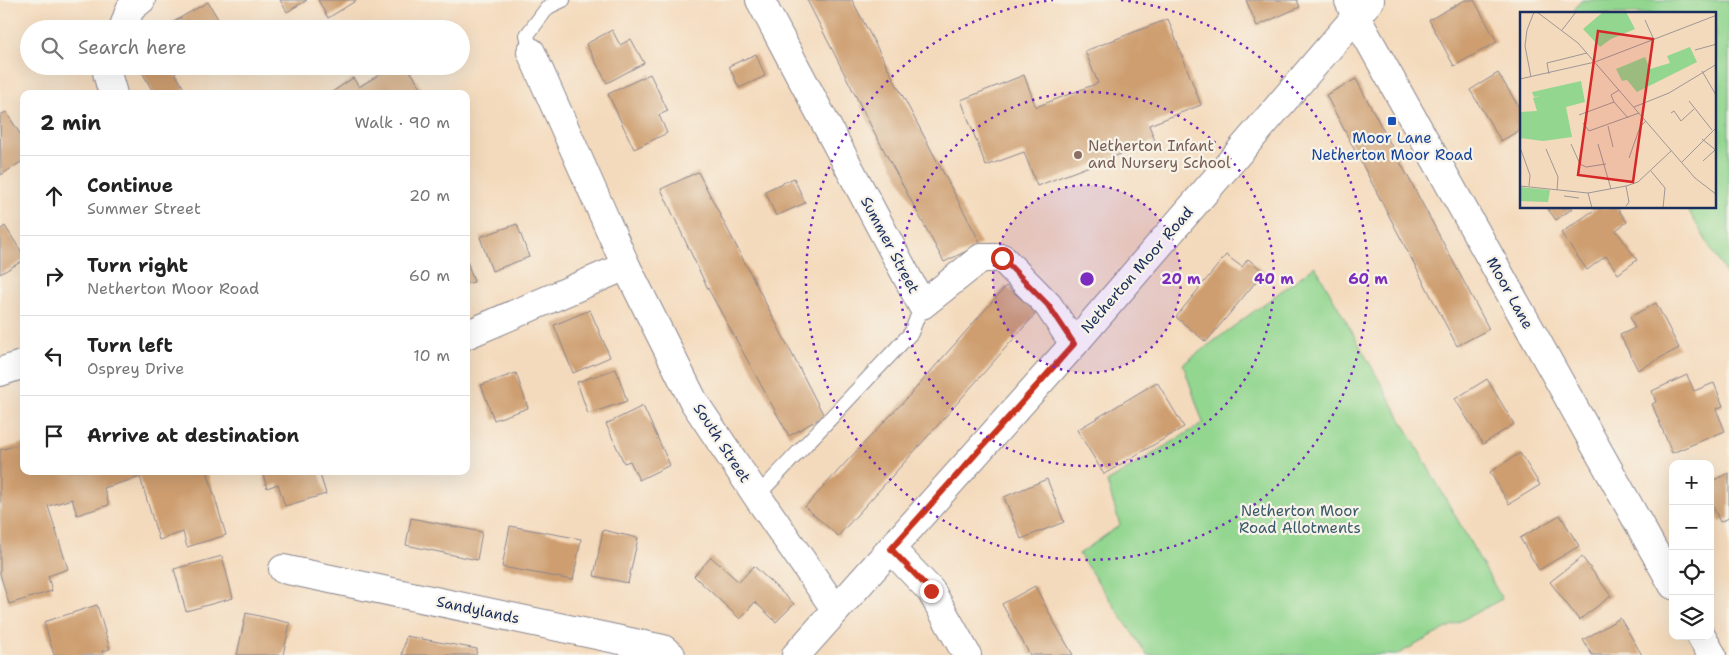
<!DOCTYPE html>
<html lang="en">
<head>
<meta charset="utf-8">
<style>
	:root { --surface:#fff; --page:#f2f2f2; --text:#222; --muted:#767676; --line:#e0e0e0 }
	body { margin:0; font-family:"Shantell Sans",sans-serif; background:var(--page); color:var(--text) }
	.controls { position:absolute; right:15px; bottom:15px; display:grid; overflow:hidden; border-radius:10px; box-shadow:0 5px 20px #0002 }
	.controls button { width:45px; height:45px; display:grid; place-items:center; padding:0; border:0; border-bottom:1px solid var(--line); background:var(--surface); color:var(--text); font:25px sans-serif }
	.stop { position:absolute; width:15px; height:15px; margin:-11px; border:4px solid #c8321e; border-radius:50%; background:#fff }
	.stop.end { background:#c8321e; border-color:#fff; box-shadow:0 1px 5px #0008 }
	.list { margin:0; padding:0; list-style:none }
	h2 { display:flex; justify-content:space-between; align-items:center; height:65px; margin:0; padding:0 20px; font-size:21px }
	h2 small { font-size:16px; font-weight:400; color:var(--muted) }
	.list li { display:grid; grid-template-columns:32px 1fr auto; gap:15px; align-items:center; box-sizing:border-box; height:80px; padding:0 20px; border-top:1px solid var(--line) }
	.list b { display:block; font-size:19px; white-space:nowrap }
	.list p { margin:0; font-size:16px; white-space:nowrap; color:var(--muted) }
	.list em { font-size:16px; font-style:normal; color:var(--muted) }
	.icon { flex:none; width:28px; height:28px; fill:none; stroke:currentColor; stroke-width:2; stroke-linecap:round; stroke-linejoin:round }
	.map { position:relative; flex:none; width:1729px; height:655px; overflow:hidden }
	.search { position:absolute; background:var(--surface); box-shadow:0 5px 20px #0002; left:20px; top:20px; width:450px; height:55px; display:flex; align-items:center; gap:12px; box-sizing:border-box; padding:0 18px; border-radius:28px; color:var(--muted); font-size:19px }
	.panel { position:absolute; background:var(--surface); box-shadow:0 5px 20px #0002; left:20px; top:90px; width:450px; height:385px; border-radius:10px }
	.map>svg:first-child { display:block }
	.green { fill:#92d68f; stroke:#568276 }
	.building { fill:#ce9e6f }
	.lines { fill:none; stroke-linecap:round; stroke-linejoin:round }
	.lane-casing { stroke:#88848d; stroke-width:16 }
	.street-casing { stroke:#88848d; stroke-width:30 }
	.lane { stroke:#fff; stroke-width:14 }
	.street { stroke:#fff; stroke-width:28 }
	.route { stroke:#c8321e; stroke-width:6 }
	.ring { fill:none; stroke:#7b2cbf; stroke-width:2.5; stroke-dasharray:2.5 5 }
	.transit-dot { fill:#1a4fb4; stroke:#f7f3e8; stroke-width:2 }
	.education-dot { fill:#8d6e63; stroke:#f7f3e8; stroke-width:2 }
	.labels { text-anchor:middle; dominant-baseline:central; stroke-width:4.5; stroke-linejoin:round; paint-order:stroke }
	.transit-label { font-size:15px; fill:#164399; stroke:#f7f3e8 }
	.education-label { font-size:15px; fill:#785e54; stroke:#f7f3e8; text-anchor:start }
	.street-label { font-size:15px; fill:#1b2f5e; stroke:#f7f3e8 }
	.park-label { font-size:15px; fill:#39596a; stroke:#f7f3e8 }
	.inset-road { fill:none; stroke:#9d9696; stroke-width:1 }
	.view { fill:#d62828; fill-opacity:0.15; stroke:#d62828; stroke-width:2.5 }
	.inset-edge { fill:none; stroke:#1b2f5e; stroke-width:2.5 }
	.centre { fill:#7b2cbf; stroke:#f7f3e8; stroke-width:2.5 }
	.ring-label { font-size:15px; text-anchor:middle; font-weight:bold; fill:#7b2cbf; stroke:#f7f3e8; stroke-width:4.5; stroke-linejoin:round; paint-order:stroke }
</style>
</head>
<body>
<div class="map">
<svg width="1729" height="655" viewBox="0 0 1729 655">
	<rect width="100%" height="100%" fill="#f7f3e8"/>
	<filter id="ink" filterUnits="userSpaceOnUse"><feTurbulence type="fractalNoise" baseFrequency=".02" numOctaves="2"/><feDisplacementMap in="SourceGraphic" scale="10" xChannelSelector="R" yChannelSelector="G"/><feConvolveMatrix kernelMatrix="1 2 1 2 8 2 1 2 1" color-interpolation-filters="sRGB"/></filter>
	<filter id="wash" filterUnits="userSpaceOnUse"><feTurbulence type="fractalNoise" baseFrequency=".0096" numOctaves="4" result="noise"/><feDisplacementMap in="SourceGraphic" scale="20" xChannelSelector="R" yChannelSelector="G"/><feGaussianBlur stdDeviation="1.12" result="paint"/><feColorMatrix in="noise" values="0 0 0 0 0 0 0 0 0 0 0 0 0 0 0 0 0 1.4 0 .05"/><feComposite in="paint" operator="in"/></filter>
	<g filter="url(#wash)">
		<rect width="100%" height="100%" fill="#f4dabc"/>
		<g class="green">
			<path d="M1582 0H1729V279L1687 208H1715V14H1571Z"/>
			<path d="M1315 266 1502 599 1396 655H1147L1079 554 1120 525 1107 482 1203 423 1183 364Z"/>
		</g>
		<g id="blocks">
			<g class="building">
				<path d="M280 0H307L287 12Z"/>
				<path d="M318 0H357L328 18Z"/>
				<path d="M807 0H852L981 244 944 262 871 126Z"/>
				<path d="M1246 0H1297L1300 7 1257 26Z"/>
				<path d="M1465 0H1474L1497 42 1454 66 1429 20Z"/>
				<path d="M208 2 224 29H162L185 15Z"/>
				<path d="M1168 19 1201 105 1149 125 1155 141 1037 186 1024 152 986 166 961 100 1024 75 1036 107 1098 83 1085 51Z"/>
				<path d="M612 30 620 45 631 39 644 63 607 83 586 44Z"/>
				<path d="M756 54 765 76 739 88 729 66Z"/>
				<path d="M148 66H171L187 94H154L141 70Z"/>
				<path d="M393 66H407L422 89 415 94H329L353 78 359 87Z"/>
				<path d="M1498 73 1522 112V129L1501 141 1470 90Z"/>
				<path d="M650 74 668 111 659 115 667 133 634 149 608 94Z"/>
				<path d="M1356 79 1489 329 1457 346 1326 95Z"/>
				<path d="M6 112 24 140V160L1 175 0 115Z"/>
				<path d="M698 172 824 416 789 436 705 283 661 189Z"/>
				<path d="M794 178 805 203 776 216 765 191Z"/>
				<path d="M1547 208H1573L1556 220Z"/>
				<path d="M1597 208H1617L1627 222 1616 230 1637 260 1618 274 1606 256 1587 270 1561 233Z"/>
				<path d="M517 224 529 257 492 271 480 237Z"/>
				<path d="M5 226 24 256V260L0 274V230Z"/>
				<path d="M1226 255 1242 267 1248 259 1264 272 1206 342 1176 317Z"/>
				<path d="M466 258 474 282 466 284Z"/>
				<path d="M1006 286 1037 312 938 425 838 536 805 507 848 460 908 397Z"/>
				<path d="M1656 303 1679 348 1638 370 1620 335 1635 328 1630 317Z"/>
				<path d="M590 310 610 357 573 373 554 325Z"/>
				<path d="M616 369 627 401 588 414 577 382Z"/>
				<path d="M516 373 528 408 494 420 481 385Z"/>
				<path d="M1687 375 1694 391 1714 383 1723 406 1716 409 1725 431 1672 453 1652 404 1656 402 1652 391Z"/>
				<path d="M1487 379 1514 424 1483 444 1455 399Z"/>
				<path d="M1157 382 1184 427 1104 474 1077 430Z"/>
				<path d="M643 406 670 465 639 480 630 461 624 463 606 424Z"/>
				<path d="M24 443V471H207L226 535 187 547 183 532 159 540 140 477 104 488 109 505 77 515 72 499 48 506 68 569 48 576 52 591 9 604 0 574V450Z"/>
				<path d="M1520 453 1540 485 1509 504 1490 472Z"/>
				<path d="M262 471H319L326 494 285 506 278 484 267 488Z"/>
				<path d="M1729 473V518L1720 522 1710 500V482Z"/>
				<path d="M1047 479 1064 522 1021 539 1004 497Z"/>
				<path d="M1560 515 1579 546 1539 570 1520 538Z"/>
				<path d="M411 518 482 532 477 560 406 545Z"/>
				<path d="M510 526 581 539 573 580 502 567Z"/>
				<path d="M603 530 638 538 628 583 594 576Z"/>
				<path d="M222 556 233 598 186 611 174 569Z"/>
				<path d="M711 557 739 582 754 566 794 604 776 622 755 602 740 619 694 576Z"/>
				<path d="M1582 557 1611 596 1579 620 1550 582Z"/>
				<path d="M1035 586 1054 622 1073 655H1030L1002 604Z"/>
				<path d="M97 605 110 649 102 651 104 655H54L44 622Z"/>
				<path d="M246 613 290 623 283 655H237Z"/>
				<path d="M1620 618 1642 655H1592L1583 640Z"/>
				<path d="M406 636 477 649 476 655H402Z"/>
			</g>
		</g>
	</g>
	<g filter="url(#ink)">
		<use href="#blocks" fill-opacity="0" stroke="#88848d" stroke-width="1"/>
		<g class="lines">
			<g class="lane-casing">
				<g id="lane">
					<path d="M531 52 527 35 548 7 563 0"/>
					<path d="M757 496 911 333 922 305"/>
				</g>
			</g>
			<g class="street-casing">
				<g id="street">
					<path d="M760 0 922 305 981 258H1002L1048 305 1074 344"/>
					<path d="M1349 1 1356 17 1673 585"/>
					<path d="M123 29 130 9 141 0"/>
					<path d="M531 52 626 266 694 402 757 496 836 610"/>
					<path d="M110 66 107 73 113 94"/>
					<path d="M466 335 626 266"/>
					<path d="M0 372 24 364"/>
					<path d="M891 549 931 591 967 655"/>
					<path d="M283 569 663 649 671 655"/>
					<path d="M1701 636 1712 655"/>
					<path d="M796 655 1074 344 1370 0"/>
				</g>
			</g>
			<use href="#lane" class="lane"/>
			<use href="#street" class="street"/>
		</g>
	</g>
	<g class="lines" filter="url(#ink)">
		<path class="route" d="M931 591 891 549 1074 344 1048 305 1002 258"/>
	</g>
	<circle cx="1087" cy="279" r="94" fill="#7b2cbf" fill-opacity=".12"/>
	<g class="ring">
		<circle cx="1087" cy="279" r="94"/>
		<circle cx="1087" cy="279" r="187"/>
		<path d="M1121 0A281 281 0 1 1 1053 0"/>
	</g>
	<rect class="transit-dot" x="1387" y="116" width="10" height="10" rx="2.5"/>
	<circle class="education-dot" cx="1078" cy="155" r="5"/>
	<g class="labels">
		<g class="transit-label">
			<text x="1392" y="138">Moor Lane<tspan x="1392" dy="17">Netherton Moor Road</tspan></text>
		</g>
		<g class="education-label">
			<text x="1088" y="146">Netherton Infant<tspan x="1088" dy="17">and Nursery School</tspan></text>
		</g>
		<g class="street-label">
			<text transform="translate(890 245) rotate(62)">Summer Street</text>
			<text transform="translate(1137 270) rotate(-49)">Netherton Moor Road</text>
			<text transform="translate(1510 293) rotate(61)">Moor Lane</text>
			<text transform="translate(722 443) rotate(57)">South Street</text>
			<text transform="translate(478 610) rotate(12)">Sandylands</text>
		</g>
		<g class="park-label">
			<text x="1300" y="511">Netherton Moor<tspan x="1300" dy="17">Road Allotments</tspan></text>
		</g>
	</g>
	<g transform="translate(1520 12)">
		<rect width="196" height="196" fill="#f4dabc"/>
		<path d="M83 0H106L115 17 91 27 80 35 63 17ZM170 35 177 50 117 80 107 68 102 69 96 57 125 45 130 57 150 51 147 44ZM61 69 65 90 46 95 52 125 23 129 0 126V98L1 100 17 99 13 86 20 84 14 85 12 80ZM0 175 30 178 28 190 0 189Z" fill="#92d68f"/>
		<path class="inset-road" d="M17 0 58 31 175 166 197 183M125 8 134 28M42 18 56 0M175 38 197 32M182 59 196 83M29 62 27 51 67 41M11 65 5 34 7 18 14 0M0 67 75 50 197 3M169 89 192 118M94 90 108 106M114 95 149 81 197 52M151 101 154 99 161 109 174 97M59 103 94 90 91 83 99 78M63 111 69 119 119 101M88 114 93 135M182 127 197 139M51 132 60 152 66 155 86 152M78 132 91 177M26 137 38 165 37 178M1 138 10 163 9 174M109 146 120 115 126 109M183 149 195 138M162 150 197 115M131 159 145 176 143 196M0 174 68 181 106 174 118 170 151 139M68 181 72 196M44 184 59 186M106 194 109 190 106 174"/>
		<path class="view" d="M78 19 133 27 113 170 58 163Z"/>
		<rect width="196" height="196" class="inset-edge"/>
	</g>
	<circle cx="1087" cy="279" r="8" class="centre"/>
	<g class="ring-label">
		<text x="1181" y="284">20 m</text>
		<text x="1274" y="284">40 m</text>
		<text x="1368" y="284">60 m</text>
	</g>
</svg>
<div class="controls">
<button>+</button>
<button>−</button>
<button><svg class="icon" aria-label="locate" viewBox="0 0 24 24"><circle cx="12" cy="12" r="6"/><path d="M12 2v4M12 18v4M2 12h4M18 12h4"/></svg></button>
<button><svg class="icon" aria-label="layers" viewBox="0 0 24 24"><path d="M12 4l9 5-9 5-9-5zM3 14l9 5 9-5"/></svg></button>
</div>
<div class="stop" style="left:1002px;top:258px"></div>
<div class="stop end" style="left:931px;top:591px"></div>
<div class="search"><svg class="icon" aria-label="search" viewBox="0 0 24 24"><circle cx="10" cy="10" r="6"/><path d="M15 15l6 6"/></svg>Search here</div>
<section class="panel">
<h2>2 min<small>Walk · 90 m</small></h2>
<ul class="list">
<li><svg class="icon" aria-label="ahead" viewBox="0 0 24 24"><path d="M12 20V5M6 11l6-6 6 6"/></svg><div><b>Continue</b><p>Summer Street</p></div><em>20 m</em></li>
<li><svg class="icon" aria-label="right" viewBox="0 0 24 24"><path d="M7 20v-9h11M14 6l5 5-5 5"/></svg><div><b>Turn right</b><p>Netherton Moor Road</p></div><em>60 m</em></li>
<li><svg class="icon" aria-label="left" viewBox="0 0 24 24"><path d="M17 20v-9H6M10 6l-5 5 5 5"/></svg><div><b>Turn left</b><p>Osprey Drive</p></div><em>10 m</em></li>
<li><svg class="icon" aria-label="arrive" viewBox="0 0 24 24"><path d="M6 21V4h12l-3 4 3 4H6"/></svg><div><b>Arrive at destination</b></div></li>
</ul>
</section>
</div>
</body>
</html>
